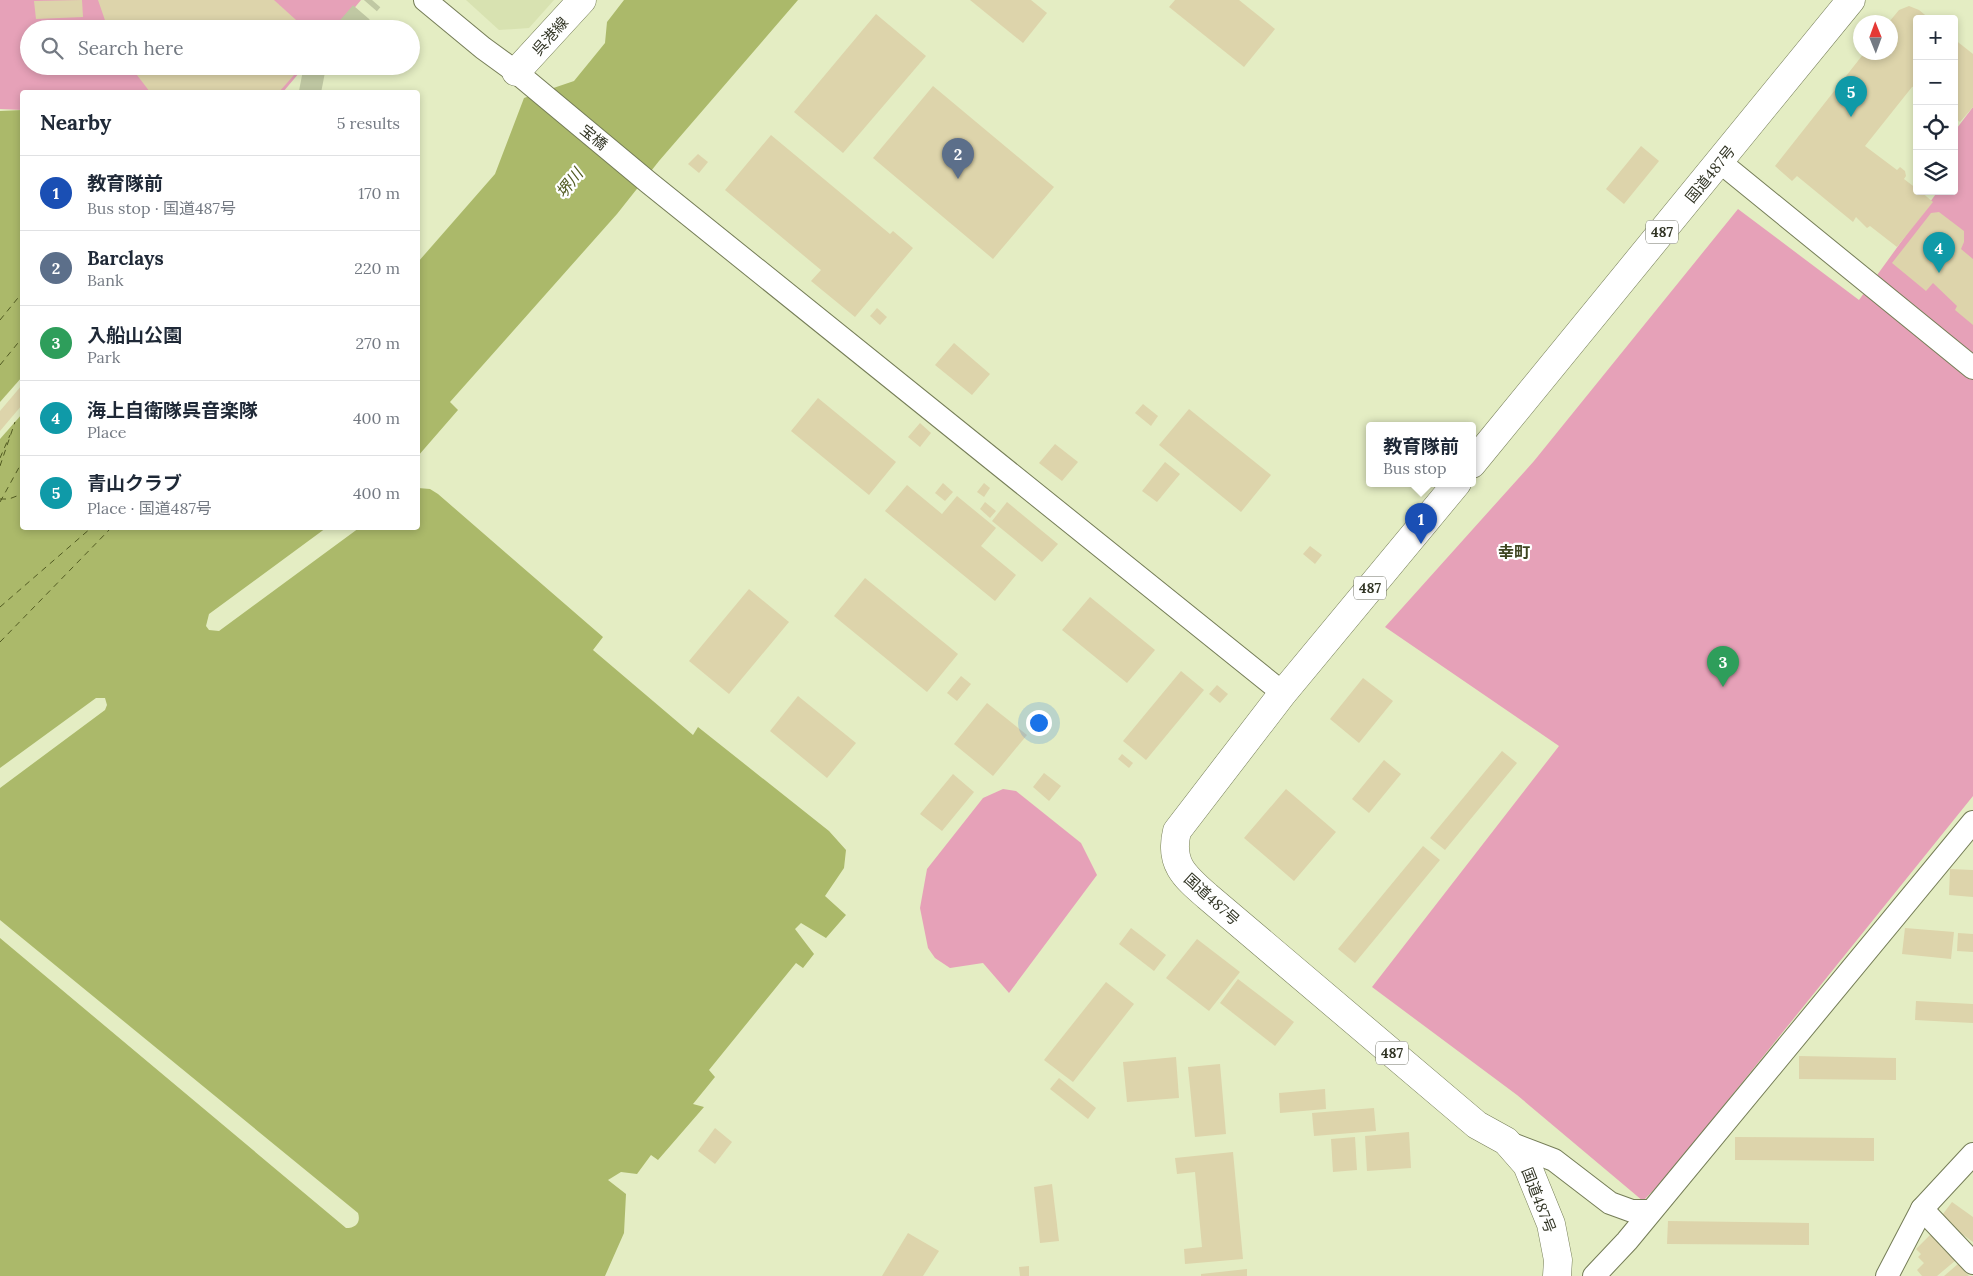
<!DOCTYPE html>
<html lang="en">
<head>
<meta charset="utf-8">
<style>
	:root { --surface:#fff; --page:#f6f6f7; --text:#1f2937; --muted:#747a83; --line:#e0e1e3; --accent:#2563eb }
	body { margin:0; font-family:Lora,"Noto Sans JP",serif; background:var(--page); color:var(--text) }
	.controls { position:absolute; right:15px; top:15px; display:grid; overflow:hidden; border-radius:5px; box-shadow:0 2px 8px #0003 }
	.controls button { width:45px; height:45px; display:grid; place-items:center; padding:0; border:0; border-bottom:1px solid var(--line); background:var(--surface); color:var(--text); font:25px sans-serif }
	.compass { position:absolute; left:1853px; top:15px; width:45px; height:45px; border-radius:50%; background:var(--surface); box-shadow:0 2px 8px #0003; rotate:359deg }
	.you { position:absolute; left:1038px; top:722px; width:18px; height:18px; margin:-12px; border:4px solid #fff; border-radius:50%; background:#1a73e8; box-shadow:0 0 0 8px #1a73e833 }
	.badge { display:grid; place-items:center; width:32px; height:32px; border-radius:50%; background:var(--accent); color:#fff; font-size:16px; font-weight:700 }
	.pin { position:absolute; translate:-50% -41px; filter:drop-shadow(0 1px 2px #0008) }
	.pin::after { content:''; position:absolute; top:26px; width:18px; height:15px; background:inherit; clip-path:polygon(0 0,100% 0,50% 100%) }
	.popup { position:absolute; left:1366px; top:422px; width:110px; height:65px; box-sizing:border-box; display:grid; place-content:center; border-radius:5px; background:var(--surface); filter:drop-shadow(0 1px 4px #0005); font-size:16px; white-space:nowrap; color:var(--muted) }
	.popup b { font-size:19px; color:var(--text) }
	.popup::after { content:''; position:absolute; left:50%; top:100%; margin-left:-10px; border:10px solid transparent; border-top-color:var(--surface) }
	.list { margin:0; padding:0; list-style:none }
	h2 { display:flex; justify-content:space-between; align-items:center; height:65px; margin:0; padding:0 20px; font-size:21px }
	h2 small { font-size:16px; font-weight:400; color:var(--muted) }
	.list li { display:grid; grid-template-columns:32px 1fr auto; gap:15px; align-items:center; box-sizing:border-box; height:75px; padding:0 20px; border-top:1px solid var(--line) }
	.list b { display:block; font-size:19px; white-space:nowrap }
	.list p { margin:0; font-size:16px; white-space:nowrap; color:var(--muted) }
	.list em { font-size:16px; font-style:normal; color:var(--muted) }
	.icon { flex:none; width:28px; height:28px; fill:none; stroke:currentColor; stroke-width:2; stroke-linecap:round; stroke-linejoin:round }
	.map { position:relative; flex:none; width:1973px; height:1276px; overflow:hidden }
	.search { position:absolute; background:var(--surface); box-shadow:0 2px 8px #0003; left:20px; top:20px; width:400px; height:55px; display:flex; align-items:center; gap:12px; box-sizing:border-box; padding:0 18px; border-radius:28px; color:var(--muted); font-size:19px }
	.panel { position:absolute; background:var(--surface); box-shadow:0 2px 8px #0003; left:20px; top:90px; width:400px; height:440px; border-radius:5px }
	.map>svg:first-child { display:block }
	.built { fill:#d8e2b1 }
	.green { fill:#e6a1b8 }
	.water { fill:#abb96a }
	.pier { fill:#e4edc3 }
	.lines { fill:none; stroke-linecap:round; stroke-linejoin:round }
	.ferry { stroke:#525b22; stroke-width:1; stroke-dasharray:6 5; stroke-linecap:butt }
	.building { fill:#ddd4ab }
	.minor-tunnel { stroke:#c0c8a3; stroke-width:22; stroke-dasharray:22 11; stroke-linecap:butt }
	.minor-casing { stroke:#757d57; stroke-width:24 }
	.major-casing { stroke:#757d57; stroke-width:29 }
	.highway-casing { stroke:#757d57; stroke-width:29 }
	.minor { stroke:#fff; stroke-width:22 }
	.major { stroke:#fff; stroke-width:28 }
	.highway { stroke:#fff; stroke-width:28 }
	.labels { text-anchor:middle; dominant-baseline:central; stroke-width:4.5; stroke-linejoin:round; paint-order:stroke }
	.shield { fill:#fff; stroke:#707266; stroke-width:1 }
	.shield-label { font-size:14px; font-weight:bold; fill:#323525 }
	.street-label { font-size:15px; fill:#323525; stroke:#fff }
	.water-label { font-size:16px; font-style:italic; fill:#525b22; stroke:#fff }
	.neighbourhood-label { font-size:16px; font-weight:bold; fill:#3e4521; stroke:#fff }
</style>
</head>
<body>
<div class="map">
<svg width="1973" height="1276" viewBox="0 0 1973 1276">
	<rect width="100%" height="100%" fill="#e4edc3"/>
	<path class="built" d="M466 0H554L529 28 499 30Z"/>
	<g class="green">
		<path d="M0 0H361L337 29H29V66H305L283 92H22V110L0 109Z"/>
		<path d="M1973 107V796L1666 1177 1643 1201 1517 1095 1372 987 1559 746 1385 627 1534 461 1738 209 1859 300 1938 191H1954V132Z"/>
		<path d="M1003 789 1016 791 1081 843 1097 875 1009 993 983 963 950 968 935 958 928 948 920 908 927 869 983 798Z"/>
	</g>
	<g class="water">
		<path d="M624 0H798L659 161 617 214 450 402 458 410 418 456V262L495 174 524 98 574 81 605 43 607 22Z"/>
		<path d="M22 110V528H160L162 530 166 528H326L209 614 206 626 209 630 219 631 359 528H418V488L430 489 438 494 603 637 593 650 693 735 698 727 829 831 846 850 844 868 825 896 846 915 826 938 801 923 795 929 814 954 803 968 796 963 709 1070 715 1077 693 1104 704 1107 658 1160 651 1155 637 1174 621 1172 608 1180 626 1194 624 1233 605 1276H0V938L346 1228C356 1228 361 1222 358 1213L0 920V788L105 710 107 705 105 698H96L0 768V111Z"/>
	</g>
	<path class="pier" d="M22 377V414L0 439V402Z"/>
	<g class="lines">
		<g class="ferry">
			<path d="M0 320 22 293"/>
			<path d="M0 365 22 338"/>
			<path d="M0 458 10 435"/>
			<path d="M0 466 15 422"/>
			<path d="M0 499H9L22 494"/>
			<path d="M0 502 22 462"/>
			<path d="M0 607 91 528"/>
			<path d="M0 642 111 528"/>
		</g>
	</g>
	<g class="building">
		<path d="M82 0 83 17 36 19 34 1Z"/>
		<path d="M98 0H274L306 29H108Z"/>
		<path d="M970 0H1031L1047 13 1023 43Z"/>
		<path d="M1175 0H1239L1275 29 1244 67 1169 7Z"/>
		<path d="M1909 6 1919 10 1930 19H1917V86L1912 87 1865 146 1897 170 1900 167 1905 171 1906 176 1904 179 1917 189V191H1920L1933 202 1897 247 1870 226 1867 228 1856 217 1853 222 1797 176 1792 181 1775 166 1865 52H1890L1889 22 1899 10Z"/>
		<path d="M876 14 926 56 843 153 794 112Z"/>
		<path d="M1954 39 1973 54V107L1960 122 1954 117Z"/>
		<path d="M130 66H302L279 92H150Z"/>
		<path d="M933 86 1054 187 993 259 873 158Z"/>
		<path d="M771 135 890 234 893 231 913 248 855 317 811 281 821 270 725 190Z"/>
		<path d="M1641 146 1659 161 1624 204 1606 189Z"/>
		<path d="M698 154 708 162 699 173 688 164Z"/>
		<path d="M1939 212 1964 231V242L1961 249 1973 259V325L1955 310 1957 306 1933 283 1926 291 1892 263 1931 213Z"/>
		<path d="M877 308 887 317 880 325 870 316Z"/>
		<path d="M954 343 990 374 972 395 935 365Z"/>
		<path d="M22 385V405L0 431V411Z"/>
		<path d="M818 398 896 462 869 495 791 431Z"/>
		<path d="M1143 404 1158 416 1151 426 1135 413Z"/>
		<path d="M1189 409 1271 475 1241 512 1159 445Z"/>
		<path d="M920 423 931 433 920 447 908 437Z"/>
		<path d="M1055 444 1078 462 1062 481 1039 463Z"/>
		<path d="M1165 462 1180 474 1157 502 1142 491Z"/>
		<path d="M943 483 953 492 945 501 935 493Z"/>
		<path d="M984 483 990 488 984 497 977 492Z"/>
		<path d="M907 485 942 514 957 496 996 528 981 546 1016 575 995 601 885 511Z"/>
		<path d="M985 502 996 511 990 518 980 509Z"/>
		<path d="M1007 502 1058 544 1042 562 992 521Z"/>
		<path d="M1310 546 1322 555 1315 564 1303 554Z"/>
		<path d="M865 578 958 654 927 692 834 616Z"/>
		<path d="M749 589 789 622 729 694 689 661Z"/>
		<path d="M1090 597 1155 650 1127 683 1062 630Z"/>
		<path d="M1181 671 1204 690 1146 760 1123 741Z"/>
		<path d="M961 676 971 684 957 701 947 693Z"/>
		<path d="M1363 678 1393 701 1359 743 1330 719Z"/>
		<path d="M1217 685 1228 694 1220 703 1209 694Z"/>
		<path d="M798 696 856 743 827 778 770 731Z"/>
		<path d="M987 703 1027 735 993 776 954 744Z"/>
		<path d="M1502 751 1517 763 1445 850 1430 838Z"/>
		<path d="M1122 754 1133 763 1129 768 1118 759Z"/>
		<path d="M1384 760 1401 774 1369 813 1352 799Z"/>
		<path d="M1044 773 1061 786 1049 801 1033 787Z"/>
		<path d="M953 774 974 792 942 831 920 814Z"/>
		<path d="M1286 789 1336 832 1294 881 1244 838Z"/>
		<path d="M1423 846 1440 860 1355 963 1338 949Z"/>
		<path d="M1950 869 1973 870V897L1949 895Z"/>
		<path d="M1131 928 1166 955 1154 971 1119 944Z"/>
		<path d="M1905 928 1954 932 1951 959 1902 954Z"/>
		<path d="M1958 933 1973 934V952L1957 951Z"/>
		<path d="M1197 939 1240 972 1209 1011 1166 978Z"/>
		<path d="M1238 979 1294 1022 1275 1046 1220 1003Z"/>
		<path d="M1106 982 1134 1004 1073 1082 1044 1060Z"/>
		<path d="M1916 1001 1973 1004V1023L1915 1020Z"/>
		<path d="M1799 1056 1896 1058V1080L1799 1079Z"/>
		<path d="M1176 1057 1179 1098 1127 1102 1123 1062Z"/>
		<path d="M1220 1064 1226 1134 1195 1137 1188 1067Z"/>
		<path d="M1059 1078 1096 1108 1088 1119 1050 1089Z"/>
		<path d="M1325 1089 1326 1109 1280 1113 1279 1093Z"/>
		<path d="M1374 1108 1376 1131 1314 1136 1312 1113Z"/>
		<path d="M715 1128 732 1142 715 1164 698 1151Z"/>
		<path d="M1409 1132 1411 1168 1367 1171 1365 1136Z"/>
		<path d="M1355 1137 1357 1170 1333 1172 1331 1139Z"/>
		<path d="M1735 1137 1874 1138V1161L1735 1160Z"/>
		<path d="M1233 1152 1243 1259 1185 1264 1184 1249 1202 1247 1195 1172 1177 1174 1175 1158Z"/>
		<path d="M1052 1184 1059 1241 1040 1243 1034 1187Z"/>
		<path d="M1952 1202 1973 1217V1242L1940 1218Z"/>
		<path d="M1668 1221 1809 1223V1245L1667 1244Z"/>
		<path d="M908 1233 939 1251 923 1276H882Z"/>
		<path d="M1931 1234 1943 1246 1940 1250 1944 1246 1956 1260 1937 1276H1922L1917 1270 1924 1263 1918 1257 1921 1254 1916 1249Z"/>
		<path d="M1958 1264 1969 1276H1944Z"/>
		<path d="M1029 1266V1276H1020L1019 1267Z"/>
		<path d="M1247 1269V1276H1201V1274Z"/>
	</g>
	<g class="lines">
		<g class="minor-tunnel">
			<path d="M347 29 372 0"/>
			<path d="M310 92 315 66"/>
		</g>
		<g class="minor-casing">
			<g id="minor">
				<path d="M425 0 483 48 516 72 648 182 1283 693"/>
				<path d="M1720 162 1973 368"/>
				<path d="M1507 1142 1554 1160 1610 1203 1632 1211H1651"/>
				<path d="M1922 1209 1973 1263"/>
				<path d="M1594 1276 1627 1241 1973 822"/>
				<path d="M1887 1276 1922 1209 1973 1154"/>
			</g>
		</g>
		<g class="major-casing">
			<path id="major" d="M516 72 582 0"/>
		</g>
		<g class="highway-casing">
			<g id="highway">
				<path d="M1472 464 1851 0"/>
				<path d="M1457 483 1283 693 1177 831C1169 863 1184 876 1207 896L1477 1125 1506 1141 1527 1165 1551 1224 1558 1260 1557 1276"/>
			</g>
		</g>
		<use href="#minor" class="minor"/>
		<use href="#major" class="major"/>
		<use href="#highway" class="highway"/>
	</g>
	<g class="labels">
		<g class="shield">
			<rect x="1646" y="220.5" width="32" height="23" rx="4"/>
			<rect x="1354" y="576.5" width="32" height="23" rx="4"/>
			<rect x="1376" y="1041.5" width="32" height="23" rx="4"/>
		</g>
		<g class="shield-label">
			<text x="1662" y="232">487</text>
			<text x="1370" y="588">487</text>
			<text x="1392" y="1053">487</text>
		</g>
		<g class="street-label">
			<text transform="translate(550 36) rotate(-48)">呉港線</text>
			<text transform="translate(594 137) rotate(39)">宝橋</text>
			<text transform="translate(1710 174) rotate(-51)">国道487号</text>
			<text transform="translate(1212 899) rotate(42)">国道487号</text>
			<text transform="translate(1539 1200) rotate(69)">国道487号</text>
		</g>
		<g class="water-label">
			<text transform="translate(569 183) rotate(-52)">堺川</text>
		</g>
		<g class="neighbourhood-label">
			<text x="1514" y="552">幸町</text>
		</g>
	</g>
</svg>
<div class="controls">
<button>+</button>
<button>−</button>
<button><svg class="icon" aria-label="locate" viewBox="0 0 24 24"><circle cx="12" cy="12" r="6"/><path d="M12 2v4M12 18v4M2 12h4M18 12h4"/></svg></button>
<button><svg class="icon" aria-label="layers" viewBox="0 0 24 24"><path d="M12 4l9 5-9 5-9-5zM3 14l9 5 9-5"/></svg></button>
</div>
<svg class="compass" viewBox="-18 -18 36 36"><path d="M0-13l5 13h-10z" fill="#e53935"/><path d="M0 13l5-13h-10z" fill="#747a83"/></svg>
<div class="you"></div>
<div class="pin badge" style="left:1421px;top:544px;background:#1a4fb4">1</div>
<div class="popup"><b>教育隊前</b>Bus stop</div>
<div class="pin badge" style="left:958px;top:179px;background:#5c6f8a">2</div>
<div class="pin badge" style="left:1723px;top:687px;background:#2e9e5b">3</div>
<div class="pin badge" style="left:1939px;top:273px;background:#0f9aa8">4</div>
<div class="pin badge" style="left:1851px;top:117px;background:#0f9aa8">5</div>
<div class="search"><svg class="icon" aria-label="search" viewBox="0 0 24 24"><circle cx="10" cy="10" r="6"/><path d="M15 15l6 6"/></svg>Search here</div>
<section class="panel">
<h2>Nearby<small>5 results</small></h2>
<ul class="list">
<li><span class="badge" style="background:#1a4fb4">1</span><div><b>教育隊前</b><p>Bus stop · 国道487号</p></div><em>170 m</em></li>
<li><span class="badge" style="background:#5c6f8a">2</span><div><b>Barclays</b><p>Bank</p></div><em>220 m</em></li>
<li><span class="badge" style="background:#2e9e5b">3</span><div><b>入船山公園</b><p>Park</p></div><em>270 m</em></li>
<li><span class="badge" style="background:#0f9aa8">4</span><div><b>海上自衛隊呉音楽隊</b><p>Place</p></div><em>400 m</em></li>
<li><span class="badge" style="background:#0f9aa8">5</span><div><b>青山クラブ</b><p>Place · 国道487号</p></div><em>400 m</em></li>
</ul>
</section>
</div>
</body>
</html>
